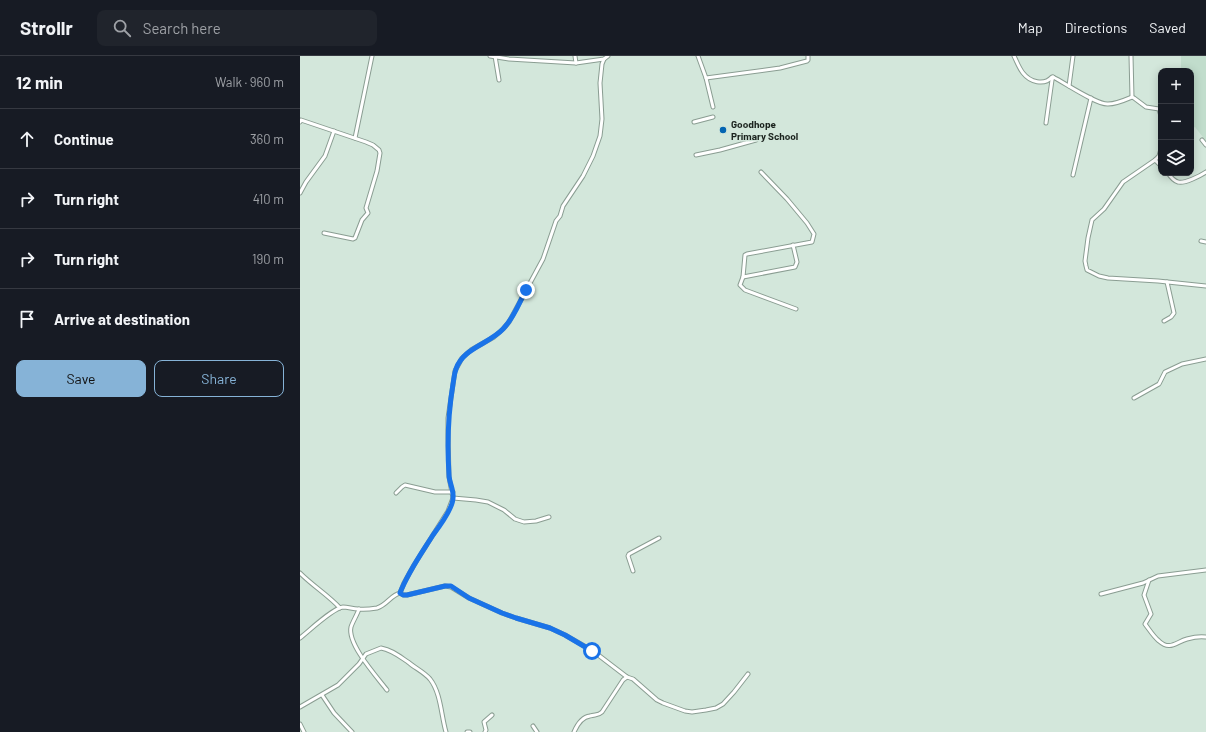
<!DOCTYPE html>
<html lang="en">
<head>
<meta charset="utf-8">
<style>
	:root { --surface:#171b24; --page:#20242c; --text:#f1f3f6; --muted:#9ea1a6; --line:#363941; --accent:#86b3d7 }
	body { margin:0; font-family:Barlow,sans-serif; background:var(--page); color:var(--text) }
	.controls { position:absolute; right:12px; top:12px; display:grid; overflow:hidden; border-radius:8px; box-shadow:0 2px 10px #0003 }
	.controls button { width:36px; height:36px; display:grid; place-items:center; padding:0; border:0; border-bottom:1px solid var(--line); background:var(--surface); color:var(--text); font:20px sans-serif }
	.stop { position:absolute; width:12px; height:12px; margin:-9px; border:3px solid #1a73e8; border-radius:50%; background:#fff }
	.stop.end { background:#1a73e8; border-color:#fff; box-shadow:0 1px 4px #0008 }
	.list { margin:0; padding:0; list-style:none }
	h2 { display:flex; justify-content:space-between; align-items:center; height:52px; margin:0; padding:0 16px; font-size:17px }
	h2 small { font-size:13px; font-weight:400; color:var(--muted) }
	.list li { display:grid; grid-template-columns:26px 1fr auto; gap:12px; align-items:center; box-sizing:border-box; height:60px; padding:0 16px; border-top:1px solid var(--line) }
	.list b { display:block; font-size:15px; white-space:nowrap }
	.list em { font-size:13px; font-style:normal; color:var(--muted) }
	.actions { display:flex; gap:8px; padding:12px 16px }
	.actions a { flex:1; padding:9px 0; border:1px solid var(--accent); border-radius:8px; text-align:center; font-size:14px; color:var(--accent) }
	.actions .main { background:var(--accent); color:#111 }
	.icon { flex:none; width:22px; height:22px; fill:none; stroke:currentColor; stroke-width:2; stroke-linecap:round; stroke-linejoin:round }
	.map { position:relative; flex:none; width:906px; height:676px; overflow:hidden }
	header { display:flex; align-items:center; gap:24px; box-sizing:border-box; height:56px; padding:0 20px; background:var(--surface); border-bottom:1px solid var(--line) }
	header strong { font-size:19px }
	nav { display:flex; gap:22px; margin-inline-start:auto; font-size:14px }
	.search { width:280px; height:36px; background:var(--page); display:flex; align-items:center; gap:10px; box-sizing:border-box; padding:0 14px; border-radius:8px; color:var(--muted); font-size:15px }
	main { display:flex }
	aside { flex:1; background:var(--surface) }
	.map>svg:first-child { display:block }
	.built { fill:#c1ddcc }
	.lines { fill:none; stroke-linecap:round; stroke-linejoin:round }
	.street-casing { stroke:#8a9d92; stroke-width:5 }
	.street { stroke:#fff; stroke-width:3 }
	.route { stroke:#1a73e8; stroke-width:5 }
	.poi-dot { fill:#0465b2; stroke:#d3e7db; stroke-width:1.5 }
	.labels { text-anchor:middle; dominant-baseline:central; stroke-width:3; stroke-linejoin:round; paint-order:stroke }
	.poi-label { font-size:10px; font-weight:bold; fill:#1b231e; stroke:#d3e7db; text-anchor:start }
</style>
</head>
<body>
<header>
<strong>Strollr</strong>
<div class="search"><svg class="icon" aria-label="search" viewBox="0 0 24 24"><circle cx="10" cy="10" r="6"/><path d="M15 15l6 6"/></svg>Search here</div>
<nav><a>Map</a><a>Directions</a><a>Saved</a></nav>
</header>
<main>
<aside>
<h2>12 min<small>Walk · 960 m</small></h2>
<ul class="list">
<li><svg class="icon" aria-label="ahead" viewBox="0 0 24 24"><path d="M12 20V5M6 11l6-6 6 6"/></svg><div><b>Continue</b></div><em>360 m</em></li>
<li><svg class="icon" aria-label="right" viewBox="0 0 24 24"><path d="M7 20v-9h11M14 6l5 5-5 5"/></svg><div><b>Turn right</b></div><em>410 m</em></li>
<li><svg class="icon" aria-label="right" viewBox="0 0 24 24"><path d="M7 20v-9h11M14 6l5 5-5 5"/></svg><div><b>Turn right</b></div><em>190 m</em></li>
<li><svg class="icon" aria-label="arrive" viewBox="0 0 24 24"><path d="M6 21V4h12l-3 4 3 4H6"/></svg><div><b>Arrive at destination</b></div></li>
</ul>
<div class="actions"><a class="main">Save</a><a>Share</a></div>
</aside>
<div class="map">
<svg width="906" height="676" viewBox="0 0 906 676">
	<rect width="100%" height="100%" fill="#d3e7db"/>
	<path class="built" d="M881 0H906V85L895 71 891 73V15H881Z"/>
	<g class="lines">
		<g class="street-casing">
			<g id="street">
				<path d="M190 0 209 3 276 7 304 3 308 0"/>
				<path d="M195 0 199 24"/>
				<path d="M275 0 276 7"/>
				<path d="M398 0 406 22 413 51"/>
				<path d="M714 0C717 6 719 12 723 17 730 26 744 30 752 21H753C765 27 797 49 808 48 816 48 825 44 832 41L834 42 846 51 859 53 861 60"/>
				<path d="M831 0 832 41"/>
				<path d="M406 22 480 12 507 5 508 4V0"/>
				<path d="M769 30 773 0"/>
				<path d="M0 66 1 64 66 86 73 89 79 94 80 97 77 115 66 152 68 157 62 164 55 182 53 183 24 177"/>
				<path d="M394 66 413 61"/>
				<path d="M746 67 752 24 753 21"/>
				<path d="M55 82 72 0"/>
				<path d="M902 84 906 89"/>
				<path d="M861 93 859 100 855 104 823 126 804 153 792 164 788 182 785 205 786 210 787 214 799 220 808 222 858 225 906 230"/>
				<path d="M396 99 420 94 456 84"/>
				<path d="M855 104 861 110"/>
				<path d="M461 116 487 143 507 167 514 178 512 186 447 198 445 199 443 221 440 229 445 234 496 253"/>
				<path d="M868 117C870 120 874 125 878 126 884 128 900 120 906 116"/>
				<path d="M773 119 791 42"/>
				<path d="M0 137 6 126 25 100 34 75"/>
				<path d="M901 185 906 186"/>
				<path d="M443 221 495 211 497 206 493 189"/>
				<path d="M864 265 871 261 874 257 867 226"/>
				<path d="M834 342 859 328 865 316 882 308 906 303"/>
				<path d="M96 437 102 431 105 429 135 436H153"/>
				<path d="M153 442 176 444 188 446 204 454 215 463 224 466 236 465 249 461"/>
				<path d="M333 515 328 500 329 498 359 482"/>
				<path d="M0 517C13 530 28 539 40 552"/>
				<path d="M849 524 844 539 851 558 845 568C849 573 853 580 859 585 870 595 876 586 887 583 894 581 900 580 906 581"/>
				<path d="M100 537 103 539H107L145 530 151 531 169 542 202 557 216 562 250 572 265 579 293 595 327 621 333 623 357 644 363 647 385 655 392 656 406 654 416 652 423 648 434 636 448 618"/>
				<path d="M801 538 843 527 858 520 906 514"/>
				<path d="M59 553C57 559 53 565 51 571 47 588 77 621 87 634"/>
				<path d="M0 582C9 575 33 552 43 551 48 551 53 553 58 553 64 554 71 553 77 552 87 549 91 539 100 537L104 527 114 509 148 455 153 442 149 421 148 380V362L155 315 162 302 171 294 194 281 203 273 209 266 243 203 256 165 260 160 263 150 283 120 293 100 300 80 302 63 300 27 302 8 304 3"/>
				<path d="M22 639 34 657 52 676"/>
				<path d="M0 651 38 629 59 608 66 598 81 592C92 594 99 600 108 606 115 612 124 616 130 623 141 637 141 659 146 676"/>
				<path d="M0 668 4 676"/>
				<path d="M233 670 237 676"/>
				<path d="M167 676H170"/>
				<path d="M185 676 186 674 184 666 192 659"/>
				<path d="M274 676C277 669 282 661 290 660 295 658 298 660 302 656L323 624 327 621"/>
			</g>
		</g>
		<use href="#street" class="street"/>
	</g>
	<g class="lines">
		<path class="route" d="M226 234C219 247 214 262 203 273 189 288 163 292 156 313 154 318 154 323 153 328 148 358 147 388 149 419 149 426 154 434 153 442 153 452 139 471 133 479 121 498 108 516 100 537L103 539H107L145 530H151L169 542 202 557 216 562 250 572 265 579 292 595"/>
	</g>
	<circle class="poi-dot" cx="423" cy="74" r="4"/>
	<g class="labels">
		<g class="poi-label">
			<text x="431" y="68">Goodhope<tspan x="431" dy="12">Primary School</tspan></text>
		</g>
	</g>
</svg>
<div class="controls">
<button>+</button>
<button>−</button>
<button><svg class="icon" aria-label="layers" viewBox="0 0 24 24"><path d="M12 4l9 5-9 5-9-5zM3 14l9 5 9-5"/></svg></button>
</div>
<div class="stop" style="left:292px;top:595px"></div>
<div class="stop end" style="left:226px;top:234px"></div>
</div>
</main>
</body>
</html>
